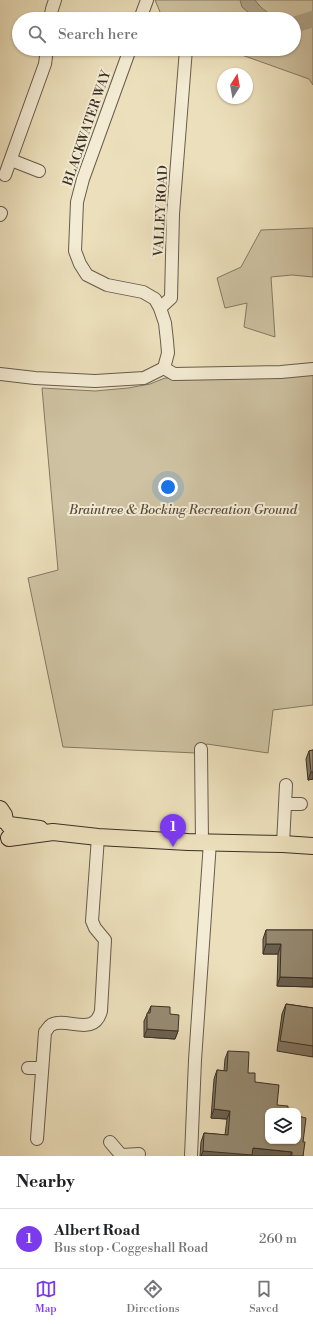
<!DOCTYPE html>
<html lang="en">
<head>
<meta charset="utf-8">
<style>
	:root { --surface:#fff; --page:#f2f2f2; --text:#202124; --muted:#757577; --line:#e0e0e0; --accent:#7c3aed }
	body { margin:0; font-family:"Libre Bodoni",serif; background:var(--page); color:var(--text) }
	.controls { position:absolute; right:12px; bottom:12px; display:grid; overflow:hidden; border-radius:8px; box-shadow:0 1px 3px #0004 }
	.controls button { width:36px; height:36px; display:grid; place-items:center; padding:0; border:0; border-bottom:1px solid var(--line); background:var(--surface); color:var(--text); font:20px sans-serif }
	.compass { position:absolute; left:217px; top:68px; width:36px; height:36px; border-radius:50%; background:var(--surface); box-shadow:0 1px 3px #0004; rotate:11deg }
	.you { position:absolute; left:168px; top:487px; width:14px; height:14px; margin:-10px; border:3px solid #fff; border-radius:50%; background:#1a73e8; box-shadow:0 0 0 6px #1a73e833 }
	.badge { display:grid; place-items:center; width:26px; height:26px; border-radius:50%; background:var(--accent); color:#fff; font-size:13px; font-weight:700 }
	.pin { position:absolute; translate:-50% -33px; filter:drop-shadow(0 1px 2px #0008) }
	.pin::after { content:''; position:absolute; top:21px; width:14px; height:12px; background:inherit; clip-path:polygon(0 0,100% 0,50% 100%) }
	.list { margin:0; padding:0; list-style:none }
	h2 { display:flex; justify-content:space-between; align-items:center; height:52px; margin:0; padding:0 16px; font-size:17px }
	h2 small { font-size:13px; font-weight:400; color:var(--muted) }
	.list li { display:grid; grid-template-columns:26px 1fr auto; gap:12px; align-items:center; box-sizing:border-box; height:60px; padding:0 16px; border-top:1px solid var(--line) }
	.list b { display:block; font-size:15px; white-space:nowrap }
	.list p { margin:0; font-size:13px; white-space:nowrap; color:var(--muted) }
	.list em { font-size:13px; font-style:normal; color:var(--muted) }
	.icon { flex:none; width:22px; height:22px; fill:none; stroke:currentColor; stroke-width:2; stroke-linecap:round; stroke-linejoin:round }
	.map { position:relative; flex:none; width:313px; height:1156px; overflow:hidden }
	.search { position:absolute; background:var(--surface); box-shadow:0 1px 3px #0004; left:12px; right:12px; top:12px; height:44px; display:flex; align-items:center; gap:10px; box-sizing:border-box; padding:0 14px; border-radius:22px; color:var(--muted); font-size:15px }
	.sheet { height:112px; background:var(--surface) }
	nav { display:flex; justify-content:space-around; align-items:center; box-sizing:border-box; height:56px; border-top:1px solid var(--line); background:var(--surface); font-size:11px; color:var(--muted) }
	nav a { display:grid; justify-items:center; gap:2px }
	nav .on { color:var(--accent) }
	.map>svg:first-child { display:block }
	.green { fill:#cec2a2; stroke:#847964 }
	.water { fill:#afa489; stroke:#807661 }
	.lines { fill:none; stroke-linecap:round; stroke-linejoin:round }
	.river { stroke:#afa489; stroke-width:16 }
	.minor-casing { stroke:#665c4c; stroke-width:14 }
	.major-casing { stroke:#3a3026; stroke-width:18 }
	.minor { stroke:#f3ebd3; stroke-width:12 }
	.major { stroke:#ece0bc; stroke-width:16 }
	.wall { fill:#827864; stroke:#3a3026 }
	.shaded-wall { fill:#6a6251; stroke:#3a3026 }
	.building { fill:#978c74; stroke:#3a3026 }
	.labels { text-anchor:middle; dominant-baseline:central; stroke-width:4; stroke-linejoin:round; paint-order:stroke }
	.street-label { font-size:13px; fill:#3a3026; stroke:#f3ebd3 }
	.park-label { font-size:13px; font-style:italic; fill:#584d3f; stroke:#f3ebd3 }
</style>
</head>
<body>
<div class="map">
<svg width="313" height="1156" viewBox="0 0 313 1156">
	<rect width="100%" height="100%" fill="#ece0bc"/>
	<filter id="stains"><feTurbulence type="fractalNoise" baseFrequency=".005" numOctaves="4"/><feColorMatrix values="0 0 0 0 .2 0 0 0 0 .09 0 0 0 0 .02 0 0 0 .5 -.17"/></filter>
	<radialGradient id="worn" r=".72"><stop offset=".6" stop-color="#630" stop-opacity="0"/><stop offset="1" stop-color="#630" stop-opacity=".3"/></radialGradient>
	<g class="green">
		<path d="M155 0H313V85L309 79 225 49H294V19H163Z"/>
		<path d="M313 228V277L292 275 271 277 275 337 244 327 247 303 225 308 217 278 241 267 261 230Z"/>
		<path d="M313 375V705L273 710 268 753 207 744 196 753 63 747 28 578 58 570 42 388 95 391 128 388 150 384 165 378 186 379Z"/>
	</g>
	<path class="water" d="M240 0H255C262 10 270 15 282 19H256L242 7Z"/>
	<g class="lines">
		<path class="river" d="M294 25 313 19"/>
		<g class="minor-casing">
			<g id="minor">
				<path d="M50 19 52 9 55 0"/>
				<path d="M140 19 147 0"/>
				<path d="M130 49 83 179 77 202 75 251 80 264 87 275 107 285 143 292 155 299 160 308 165 323 167 341 168 353 164 368"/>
				<path d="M11 160 39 171"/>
				<path d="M5 175 45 64 47 49"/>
				<path d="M0 215 1 213"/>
				<path d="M160 308 171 298 173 214 186 49"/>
				<path d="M164 368 174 374 281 372 313 369"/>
				<path d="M0 374 35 378 95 381 144 378 164 368"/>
				<path d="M201 749 202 842"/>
				<path d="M286 804H301"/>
				<path d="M283 844 286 785"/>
				<path d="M28 1068H42"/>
				<path d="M37 1139 45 1032C47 1030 49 1026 51 1025 66 1016 94 1038 101 1011L105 940 95 928 92 921 98 837"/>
				<path d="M110 1142 122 1156"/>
				<path d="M122 1155 139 1154"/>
				<path d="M191 1156 195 1060 210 842"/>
			</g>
		</g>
		<g class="major-casing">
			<g id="major">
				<path d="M0 809 4 815 5 821"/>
				<path d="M9 825 40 829"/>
				<path d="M9 838 53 832 98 837 188 842 283 844 313 846"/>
			</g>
		</g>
		<use href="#minor" class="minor"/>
		<use href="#major" class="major"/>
	</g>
	<g class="wall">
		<path d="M313 750V779L308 780 306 759 309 751Z"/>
		<path d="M266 930H313V987L277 986 278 954H263V939Z"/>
		<path d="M286 1004 313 1008V1057L277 1051 282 1014Z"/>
		<path d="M151 1006 170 1014 178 1031 175 1039 144 1037V1021Z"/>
		<path d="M228 1051 248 1073 255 1082 268 1111 303 1142V1156H200L201 1142 204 1133 225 1135 227 1119 211 1118 214 1079 217 1070 224 1071 225 1059Z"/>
	</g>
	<g class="shaded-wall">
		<path d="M311 772H313V779L308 780Z"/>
		<path d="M266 944H281L278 954H263Z"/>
		<path d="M280 977 313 978V987L277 986Z"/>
		<path d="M147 1029 178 1031 175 1039 144 1037Z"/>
		<path d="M214 1109 230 1111 227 1119 211 1118Z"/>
		<path d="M253 1148 292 1152 290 1156H201L203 1151Z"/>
	</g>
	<g class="building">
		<path d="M313 750V772H311L309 751Z"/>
		<path d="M266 930H313V978L280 977 281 944H266Z"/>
		<path d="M286 1004 313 1008V1046L280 1041Z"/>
		<path d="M151 1006 170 1007V1014L179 1015 178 1031 147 1029V1013H150Z"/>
		<path d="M228 1051 249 1052 248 1073H255V1082L279 1085 277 1105 288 1106V1111H268V1141H298V1116L306 1118 303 1142H305L303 1156H292V1152L253 1148 252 1155 203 1151 204 1133 228 1135 230 1111 214 1109 217 1070 227 1071Z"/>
	</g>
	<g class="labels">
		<g class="street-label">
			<text transform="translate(87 128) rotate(-71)">BLACKWATER WAY</text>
			<text transform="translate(161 211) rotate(-87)">VALLEY ROAD</text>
		</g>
		<g class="park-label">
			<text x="183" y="510">Braintree &amp; Bocking Recreation Ground</text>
		</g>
	</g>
	<rect width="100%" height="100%" filter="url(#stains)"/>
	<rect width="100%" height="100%" fill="url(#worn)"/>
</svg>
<div class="controls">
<button><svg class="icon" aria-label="layers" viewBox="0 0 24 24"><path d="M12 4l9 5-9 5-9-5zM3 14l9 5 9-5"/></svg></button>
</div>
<svg class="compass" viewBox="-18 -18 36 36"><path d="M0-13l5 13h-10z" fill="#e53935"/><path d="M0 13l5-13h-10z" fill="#757577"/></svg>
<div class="you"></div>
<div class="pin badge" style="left:173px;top:847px">1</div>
<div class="search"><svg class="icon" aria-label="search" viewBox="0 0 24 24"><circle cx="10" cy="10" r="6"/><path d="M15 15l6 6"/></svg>Search here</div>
</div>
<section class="sheet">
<h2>Nearby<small></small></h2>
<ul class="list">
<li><span class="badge">1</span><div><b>Albert Road</b><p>Bus stop · Coggeshall Road</p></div><em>260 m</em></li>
</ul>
</section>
<nav>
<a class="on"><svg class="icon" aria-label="map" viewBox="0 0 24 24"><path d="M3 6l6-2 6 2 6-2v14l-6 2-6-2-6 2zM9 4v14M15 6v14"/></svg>Map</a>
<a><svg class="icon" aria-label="directions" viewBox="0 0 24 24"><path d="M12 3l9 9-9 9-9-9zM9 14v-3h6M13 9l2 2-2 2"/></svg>Directions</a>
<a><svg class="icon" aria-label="saved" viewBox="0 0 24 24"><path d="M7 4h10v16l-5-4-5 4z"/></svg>Saved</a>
</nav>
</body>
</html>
